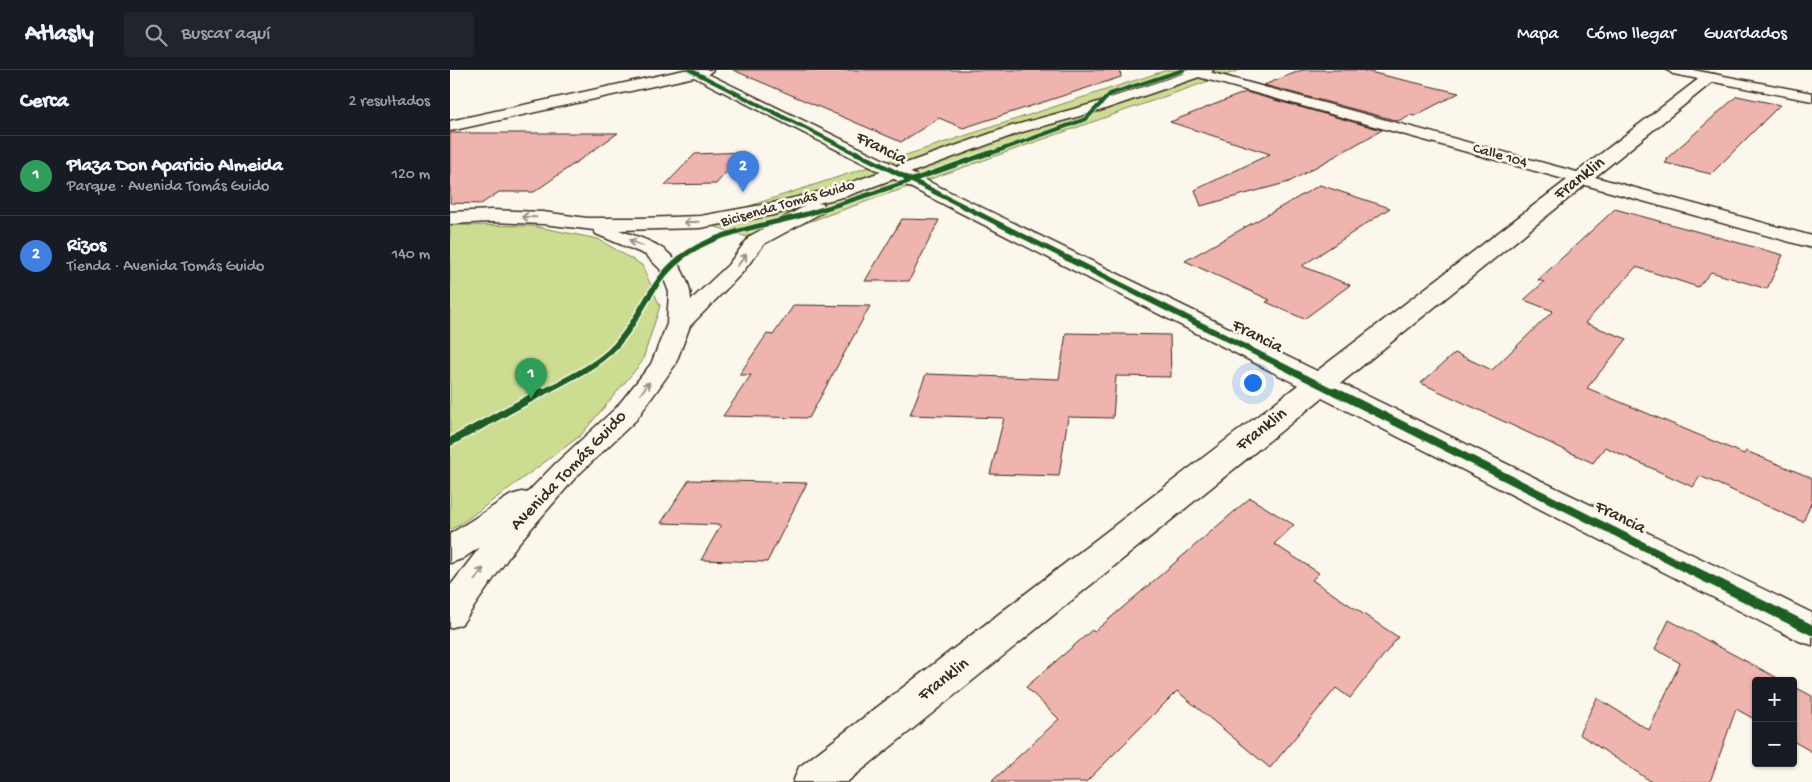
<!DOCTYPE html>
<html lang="es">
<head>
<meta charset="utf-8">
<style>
	:root { --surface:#171b24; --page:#20242c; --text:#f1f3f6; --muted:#9ea1a6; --line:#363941; --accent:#ea580c }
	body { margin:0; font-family:"Gochi Hand",sans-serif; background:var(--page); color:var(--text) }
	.controls { position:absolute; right:15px; bottom:15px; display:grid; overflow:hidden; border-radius:5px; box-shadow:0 1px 4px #0004 }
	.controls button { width:45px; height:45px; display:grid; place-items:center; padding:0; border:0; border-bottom:1px solid var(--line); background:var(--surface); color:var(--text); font:25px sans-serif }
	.you { position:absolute; left:802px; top:312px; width:18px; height:18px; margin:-12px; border:4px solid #fff; border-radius:50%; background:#1a73e8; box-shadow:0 0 0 8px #1a73e833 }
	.badge { display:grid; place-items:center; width:32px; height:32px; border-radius:50%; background:var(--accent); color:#fff; font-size:16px; font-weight:700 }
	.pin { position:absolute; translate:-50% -41px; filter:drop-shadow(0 1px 2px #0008) }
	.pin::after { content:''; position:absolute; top:26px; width:18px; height:15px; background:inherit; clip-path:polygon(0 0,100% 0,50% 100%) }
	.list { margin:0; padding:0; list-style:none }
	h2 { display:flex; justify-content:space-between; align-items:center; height:65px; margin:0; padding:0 20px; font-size:21px }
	h2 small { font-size:16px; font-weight:400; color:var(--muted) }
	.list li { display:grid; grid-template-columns:32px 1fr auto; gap:15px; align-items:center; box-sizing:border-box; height:80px; padding:0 20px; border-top:1px solid var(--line) }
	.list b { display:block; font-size:19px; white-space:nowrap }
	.list p { margin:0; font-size:16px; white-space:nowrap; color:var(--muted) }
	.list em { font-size:16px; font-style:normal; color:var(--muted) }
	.icon { flex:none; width:28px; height:28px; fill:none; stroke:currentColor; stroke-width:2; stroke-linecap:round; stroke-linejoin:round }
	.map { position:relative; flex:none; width:1362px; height:712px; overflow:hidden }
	header { display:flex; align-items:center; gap:30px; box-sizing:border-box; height:70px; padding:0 25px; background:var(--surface); border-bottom:1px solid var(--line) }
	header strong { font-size:24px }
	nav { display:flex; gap:28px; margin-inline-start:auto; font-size:18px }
	.search { width:350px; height:45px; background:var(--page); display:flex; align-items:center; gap:12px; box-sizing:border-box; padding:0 18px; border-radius:5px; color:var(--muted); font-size:19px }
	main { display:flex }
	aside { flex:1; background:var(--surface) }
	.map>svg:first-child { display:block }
	.green { fill:#ccdd92; stroke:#848458 }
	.building { fill:#efb4ad; stroke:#3b2a1e }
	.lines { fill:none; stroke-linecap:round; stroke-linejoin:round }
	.street-casing { stroke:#3b2a1e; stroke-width:3 }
	.secondary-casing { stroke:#3b2a1e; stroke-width:3 }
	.street { fill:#fbf7ec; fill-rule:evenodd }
	.secondary { fill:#fbf7ec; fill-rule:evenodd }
	.cycleway-far4-casing { stroke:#fbf7ec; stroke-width:5.5 }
	.cycleway-far3-casing { stroke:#fbf7ec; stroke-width:7 }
	.cycleway-far2-casing { stroke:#fbf7ec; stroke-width:9 }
	.cycleway-far1-casing { stroke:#fbf7ec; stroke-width:11 }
	.cycleway-casing { stroke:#fbf7ec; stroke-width:13 }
	.cycleway-far4 { stroke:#1b5e20; stroke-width:4 }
	.cycleway-far3 { stroke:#1b5e20; stroke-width:5 }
	.cycleway-far2 { stroke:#1b5e20; stroke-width:6 }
	.cycleway-far1 { stroke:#1b5e20; stroke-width:8 }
	.cycleway { stroke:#1b5e20; stroke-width:10 }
	.oneway { stroke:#9b9085 }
	.labels { text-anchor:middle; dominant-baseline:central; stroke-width:5; stroke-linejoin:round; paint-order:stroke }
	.far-street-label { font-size:15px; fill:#3b2a1e; stroke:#fbf7ec }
	.street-label { font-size:18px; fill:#3b2a1e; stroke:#fbf7ec }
</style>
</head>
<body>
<header>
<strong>Atlasly</strong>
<div class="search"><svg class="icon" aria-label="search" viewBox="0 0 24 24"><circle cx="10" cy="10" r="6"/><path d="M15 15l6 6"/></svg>Buscar aquí</div>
<nav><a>Mapa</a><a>Cómo llegar</a><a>Guardados</a></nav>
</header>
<main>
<aside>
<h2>Cerca<small>2 resultados</small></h2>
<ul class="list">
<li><span class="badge" style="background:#2e9e5b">1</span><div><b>Plaza Don Aparicio Almeida</b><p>Parque · Avenida Tomás Guido</p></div><em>120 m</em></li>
<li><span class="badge" style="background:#3f7fe0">2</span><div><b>Rizos</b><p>Tienda · Avenida Tomás Guido</p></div><em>140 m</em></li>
</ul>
</aside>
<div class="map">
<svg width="1362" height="712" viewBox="0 0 1362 712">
	<rect width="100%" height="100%" fill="#fbf7ec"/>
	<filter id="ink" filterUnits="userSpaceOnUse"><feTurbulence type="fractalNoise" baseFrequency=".02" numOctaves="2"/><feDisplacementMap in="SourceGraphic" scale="10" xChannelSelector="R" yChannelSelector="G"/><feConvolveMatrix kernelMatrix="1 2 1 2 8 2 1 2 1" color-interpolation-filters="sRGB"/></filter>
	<g filter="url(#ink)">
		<g class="green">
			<path d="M717 0H790L307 170 250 152Z"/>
			<path d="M0 155 83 156 148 169 192 195 210 236 192 292 130 366 12 453 0 460Z"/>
		</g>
		<g class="building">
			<path d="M283 0H670L671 7 513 58 489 48 451 72Z"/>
			<path d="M852 0H911L1009 23 964 46 960 45 948 51 814 15Z"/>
			<path d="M796 22 932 60 839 112 751 136 745 120 820 84 720 52Z"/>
			<path d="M1287 26 1330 35 1261 104 1215 93 1218 90 1216 89Z"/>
			<path d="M0 63H168L84 122H49L31 134 0 133Z"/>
			<path d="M294 82 266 114 215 115 245 84Z"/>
			<path d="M870 115 940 138 852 196 900 215 854 249 816 232 820 230 735 191Z"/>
			<path d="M1165 139 1333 185 1317 219 1261 202 1248 217 1186 197 1135 253 1177 269 1137 318 1294 384 1296 381 1362 408V431L1353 452 1250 406 1243 417 1155 377 1143 393 971 313 1005 283 1042 300 1103 241 1074 230 1094 212 1088 210Z"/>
			<path d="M452 149 489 150 459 211H415Z"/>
			<path d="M344 235 420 236 359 348 273 346 301 305H289L317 264 323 265Z"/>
			<path d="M616 263 720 265 721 307 666 306 663 348 618 347 609 406 540 404 554 348 460 345 476 304 609 309Z"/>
			<path d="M239 410 357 413 317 492 251 490 271 455 211 453Z"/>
			<path d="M800 428 844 455 824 474 869 503 862 510 948 567 900 628 886 618 820 698 727 621 636 712H541L609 649 576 617 642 560 644 562 699 515Z"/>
			<path d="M1219 550 1333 611H1306V650L1286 639 1260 712H1202L1129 664 1147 628 1199 660 1230 593 1205 579Z"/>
			<path d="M1343 616 1362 626V682L1343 671Z"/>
		</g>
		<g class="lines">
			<g class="street-casing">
				<path id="street" d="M234 0H263L258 4 867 301 1117 110 734 3 732 0H752L1127 102 1255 4H1265L1266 7 1265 10 1145 107 1362 166V178L1135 115 891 313 1362 543V575L1349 571 872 328 397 712H343L349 697 848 315 244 7 0 61V51Z"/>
			</g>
			<g class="secondary-casing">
				<g id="secondary">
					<path d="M744 0H763L761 3 652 40 572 62 397 126 368 133 373 134 375 138 373 142 314 174 292 203 240 256 225 295 186 350 126 407 67 475 12 554 0 558V516L30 477 12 489 0 493V464L61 425 72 422 77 423 106 393 166 338 201 294 217 254 219 222 210 199 196 185 146 164 144 160 93 154 42 152 0 154V142L42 140 93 142 137 148H191L250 146 323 133 385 118 562 56 642 34ZM355 136 300 166 278 195 241 230C241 211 226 186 210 177 198 169 182 165 169 160L250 158 323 145Z"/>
					<path d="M1217 0H1243L1362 23V31L1223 4Z"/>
				</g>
			</g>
			<use href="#street" class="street"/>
			<use href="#secondary" class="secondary"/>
			<g class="cycleway-far4-casing">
				<g id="cycleway-far4">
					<path d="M240 0 407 84"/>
					<path d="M539 84 636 49 660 24 733 0"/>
				</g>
			</g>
			<g class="cycleway-far3-casing">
				<g id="cycleway-far3">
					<path d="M405 82 619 189"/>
					<path d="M229 189C265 161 314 156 357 144 420 125 481 104 542 82"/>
				</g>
			</g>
			<g class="cycleway-far2-casing">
				<g id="cycleway-far2">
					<path d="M617 188 888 324"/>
					<path d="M90 324C119 308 152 295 172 268 193 242 203 209 231 188"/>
				</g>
			</g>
			<g class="cycleway-far1-casing">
				<g id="cycleway-far1">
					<path d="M886 322 1231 495"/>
					<path d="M0 372 92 322"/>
				</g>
			</g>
			<g class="cycleway-casing">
				<path id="cycleway" d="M1229 494 1362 560"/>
			</g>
			<use href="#cycleway-far4" class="cycleway-far4"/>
			<use href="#cycleway-far3" class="cycleway-far3"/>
			<use href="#cycleway-far2" class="cycleway-far2"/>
			<use href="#cycleway-far1" class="cycleway-far1"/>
			<use href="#cycleway" class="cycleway"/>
		</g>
		<defs><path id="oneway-shaft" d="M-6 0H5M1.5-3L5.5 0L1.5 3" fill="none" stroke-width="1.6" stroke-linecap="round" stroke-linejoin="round" transform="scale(1.25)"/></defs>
		<g class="oneway">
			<use href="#oneway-shaft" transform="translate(79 147) rotate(-178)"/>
			<use href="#oneway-shaft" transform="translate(241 152) rotate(178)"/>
			<use href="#oneway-shaft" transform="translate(186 173) rotate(-156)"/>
			<use href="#oneway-shaft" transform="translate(292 190) rotate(-52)"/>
			<use href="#oneway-shaft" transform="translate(195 318) rotate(-53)"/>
			<use href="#oneway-shaft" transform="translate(29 504) rotate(-54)"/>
		</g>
	</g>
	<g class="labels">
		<g class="far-street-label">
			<text transform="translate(1050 86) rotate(16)">Calle 104</text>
			<text transform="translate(338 134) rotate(-16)">Bicisenda Tomás Guido</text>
		</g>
		<g class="street-label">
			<text transform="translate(431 79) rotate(26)">Francia</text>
			<text transform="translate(1130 109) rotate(-38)">Franklin</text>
			<text transform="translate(807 267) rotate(27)">Francia</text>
			<text transform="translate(812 360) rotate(-38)">Franklin</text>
			<text transform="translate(119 401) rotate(-46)">Avenida Tomás Guido</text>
			<text transform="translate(1170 448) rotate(26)">Francia</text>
			<text transform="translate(494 610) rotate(-38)">Franklin</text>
		</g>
	</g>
</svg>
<div class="controls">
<button>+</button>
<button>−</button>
</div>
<div class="you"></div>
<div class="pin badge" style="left:81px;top:329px;background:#2e9e5b">1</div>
<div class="pin badge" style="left:293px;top:122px;background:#3f7fe0">2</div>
</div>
</main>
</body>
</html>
